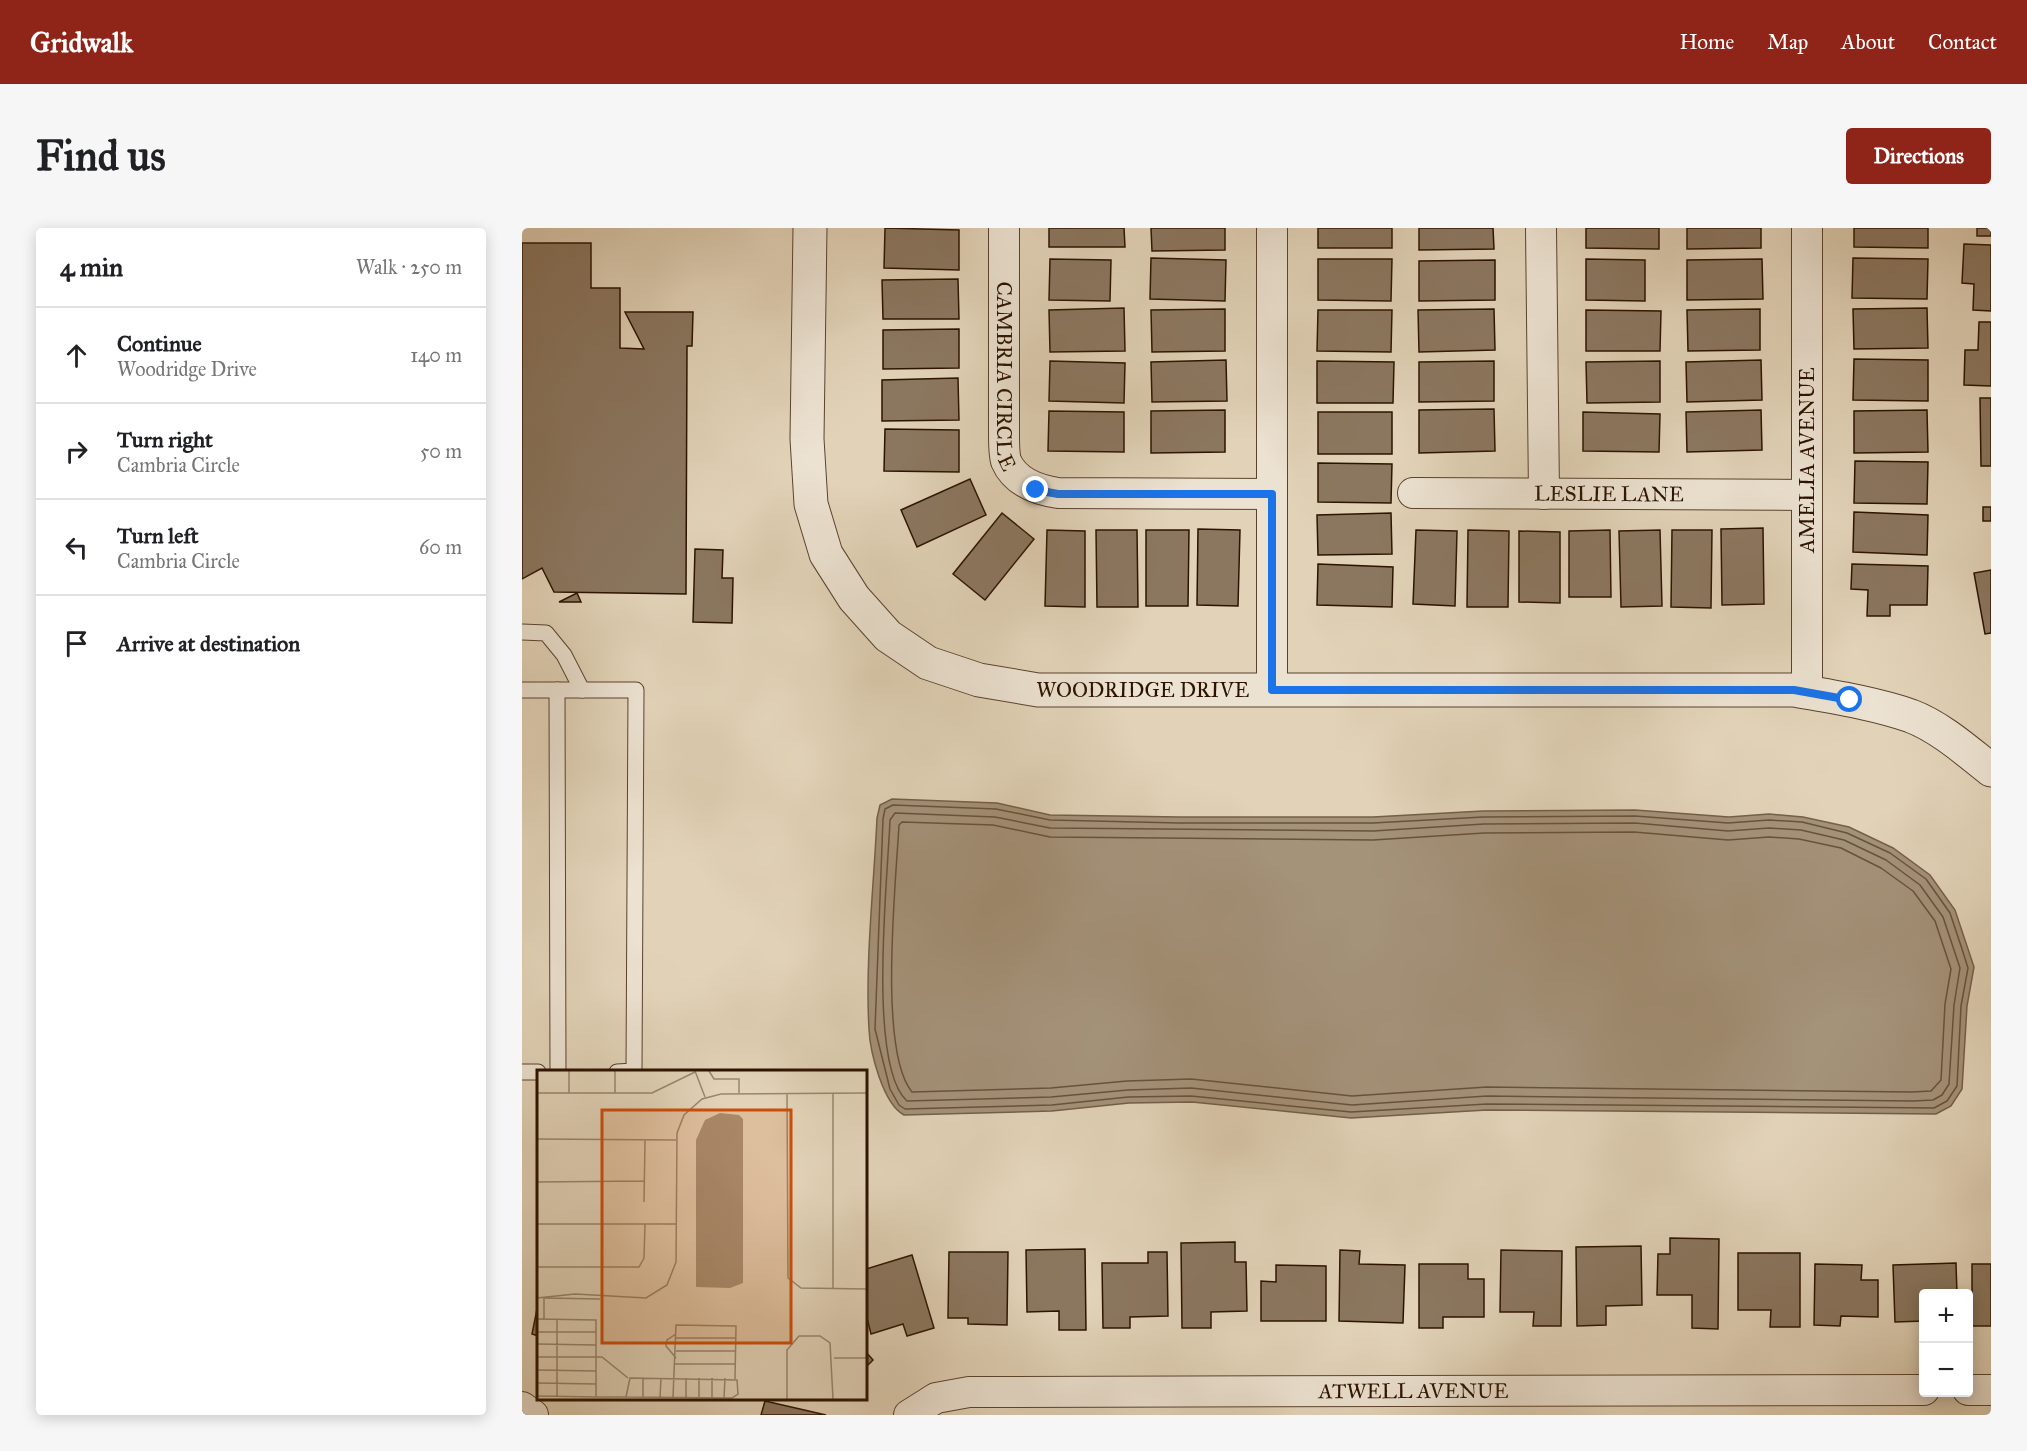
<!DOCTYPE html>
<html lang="en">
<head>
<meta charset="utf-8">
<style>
	:root { --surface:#fff; --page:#f6f6f6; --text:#202124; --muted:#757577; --line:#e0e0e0; --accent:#8f2418 }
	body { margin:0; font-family:"IM FELL Great Primer",serif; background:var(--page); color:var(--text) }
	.controls { position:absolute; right:18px; bottom:18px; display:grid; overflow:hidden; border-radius:6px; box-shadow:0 3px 15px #0003 }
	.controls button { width:54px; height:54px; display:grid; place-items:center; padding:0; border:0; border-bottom:2px solid var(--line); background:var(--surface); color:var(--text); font:30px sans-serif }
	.stop { position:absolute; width:18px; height:18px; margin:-14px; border:4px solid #1a73e8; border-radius:50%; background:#fff }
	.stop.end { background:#1a73e8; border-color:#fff; box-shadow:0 2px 6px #0008 }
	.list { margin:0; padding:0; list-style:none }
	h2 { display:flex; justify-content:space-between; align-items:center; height:78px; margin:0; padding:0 24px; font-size:26px }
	h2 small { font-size:20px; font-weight:400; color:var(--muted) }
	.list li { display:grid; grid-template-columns:39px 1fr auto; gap:18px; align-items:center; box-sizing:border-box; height:96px; padding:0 24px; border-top:2px solid var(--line) }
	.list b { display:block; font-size:22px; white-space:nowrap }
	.list p { margin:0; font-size:20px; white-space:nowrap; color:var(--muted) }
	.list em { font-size:20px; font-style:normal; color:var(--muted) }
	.icon { flex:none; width:33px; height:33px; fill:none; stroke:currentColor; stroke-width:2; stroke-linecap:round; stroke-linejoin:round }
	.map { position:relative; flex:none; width:1469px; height:1187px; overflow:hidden; border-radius:6px }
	header { display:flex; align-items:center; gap:36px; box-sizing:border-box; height:84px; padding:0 30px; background:var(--accent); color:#fff }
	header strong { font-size:28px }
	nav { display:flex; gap:33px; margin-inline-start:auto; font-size:21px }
	.intro { display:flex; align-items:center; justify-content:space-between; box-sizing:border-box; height:144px; padding:0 36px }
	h1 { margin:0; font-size:42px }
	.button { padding:15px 27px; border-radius:6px; background:var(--accent); color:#fff; font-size:21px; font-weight:700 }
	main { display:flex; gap:36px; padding:0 36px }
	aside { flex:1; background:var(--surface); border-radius:6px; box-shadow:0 3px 15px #0003 }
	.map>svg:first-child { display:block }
	.water { fill:#a49279; stroke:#745f49; stroke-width:1.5 }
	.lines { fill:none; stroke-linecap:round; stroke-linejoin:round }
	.shore { stroke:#68523c; stroke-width:1.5 }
	.building { fill:#8b7760; stroke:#2c1300; stroke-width:1.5 }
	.service-casing { stroke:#5a432e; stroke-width:17 }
	.minor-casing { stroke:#5a432e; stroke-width:32 }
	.tertiary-casing { stroke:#5a432e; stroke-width:35 }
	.service { stroke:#ece2d1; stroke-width:15 }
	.minor { stroke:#ece2d1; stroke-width:30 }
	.tertiary { stroke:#ece2d1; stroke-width:33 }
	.route { stroke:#1a73e8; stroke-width:8 }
	.labels { text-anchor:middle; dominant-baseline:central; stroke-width:4.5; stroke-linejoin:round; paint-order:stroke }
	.street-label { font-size:21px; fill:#2c1300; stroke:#ece2d1 }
	.inset-road { fill:none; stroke:#99866e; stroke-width:1.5 }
	.view { fill:#cc4e0a; fill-opacity:0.15; stroke:#cc4e0a; stroke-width:3 }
	.inset-edge { fill:none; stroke:#2c1300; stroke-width:3 }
</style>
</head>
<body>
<header>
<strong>Gridwalk</strong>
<nav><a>Home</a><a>Map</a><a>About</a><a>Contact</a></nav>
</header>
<div class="intro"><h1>Find us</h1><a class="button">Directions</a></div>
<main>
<aside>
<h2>4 min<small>Walk · 250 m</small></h2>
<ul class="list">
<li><svg class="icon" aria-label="ahead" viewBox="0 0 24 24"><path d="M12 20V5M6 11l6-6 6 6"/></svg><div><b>Continue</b><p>Woodridge Drive</p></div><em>140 m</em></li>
<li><svg class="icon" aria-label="right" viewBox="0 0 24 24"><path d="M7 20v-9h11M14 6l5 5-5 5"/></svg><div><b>Turn right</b><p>Cambria Circle</p></div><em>50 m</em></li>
<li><svg class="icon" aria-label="left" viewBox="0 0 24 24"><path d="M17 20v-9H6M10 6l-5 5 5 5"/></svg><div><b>Turn left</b><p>Cambria Circle</p></div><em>60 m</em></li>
<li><svg class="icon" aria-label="arrive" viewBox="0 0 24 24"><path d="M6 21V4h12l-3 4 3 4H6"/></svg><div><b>Arrive at destination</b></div></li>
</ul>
</aside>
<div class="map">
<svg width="1469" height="1187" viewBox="0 0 1469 1187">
	<rect width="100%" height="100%" fill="#e2d3b8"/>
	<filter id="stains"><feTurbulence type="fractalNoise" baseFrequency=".00333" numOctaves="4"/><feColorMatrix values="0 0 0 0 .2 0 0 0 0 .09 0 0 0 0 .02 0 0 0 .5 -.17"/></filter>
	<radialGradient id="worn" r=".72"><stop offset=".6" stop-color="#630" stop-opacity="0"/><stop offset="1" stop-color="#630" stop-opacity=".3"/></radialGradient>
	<path class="water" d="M370 571 475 575 528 587 658 589H851L961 583 1113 582 1207 589 1247 586 1281 589 1327 599 1371 620 1408 647 1433 682 1452 739 1445 778 1440 861 1429 878 1414 886 965 882 829 890 670 874 607 875 530 883 382 887C361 876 348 824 347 801 343 734 352 657 355 590L358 577Z"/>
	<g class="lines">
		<g class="shore">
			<path d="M371 577 474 581 528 592 657 595H851L961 589 1113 588 1206 595 1247 592 1280 594 1325 605 1368 625 1404 651 1428 685 1440 721 1446 740 1439 778 1435 858 1425 873 1412 880 965 876 829 884 669 868 606 869 530 877 383 881 377 877 368 861 353 801 361 591 363 581Z"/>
			<path d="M373 585 473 589 528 600 851 603 962 596 1113 595 1206 603 1247 600 1279 602 1322 612 1364 632 1398 657 1421 689 1438 740 1432 777 1427 856 1420 867 1411 872 1391 873 965 868 830 877 669 860 606 862 529 869 385 873C345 837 366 648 368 592Z"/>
			<path d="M380 594 471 597 528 609 851 612 962 605 1112 604 1206 612 1247 609 1277 611 1319 620 1359 640 1391 663 1413 693 1429 741 1423 776 1419 852 1409 863 1390 864 965 859 830 868 669 851 605 853 529 860 390 864C356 823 374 654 377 597Z"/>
		</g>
	</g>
	<g class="building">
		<path d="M363 0 437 2V42L362 40Z"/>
		<path d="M527 0H602L603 19H527Z"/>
		<path d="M629 0H703V22L630 23Z"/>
		<rect x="796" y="0" width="74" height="20"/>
		<path d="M897 0H971L972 21 897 22Z"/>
		<path d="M1064 0H1137V21L1064 20Z"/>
		<path d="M1165 0H1239V20L1165 21Z"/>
		<path d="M1332 0H1406V20L1332 19Z"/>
		<rect x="1455" y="0" width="14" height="8"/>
		<path d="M0 15H69V60H98V120L122 121 103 84H171L170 118H165L164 366 32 364 20 340 0 351Z"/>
		<path d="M1442 16 1469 17V83L1451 82 1452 56 1440 55Z"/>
		<path d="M629 30 704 32 703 73 628 71Z"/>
		<path d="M1331 30 1406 31 1405 71 1330 70Z"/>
		<path d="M528 31 589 32 588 73 527 72Z"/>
		<path d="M796 31H870L869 73 796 72Z"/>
		<path d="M1064 31 1123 32V73L1064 72Z"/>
		<path d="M1240 31 1241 71 1165 72V32Z"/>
		<path d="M973 32V72L897 73V33Z"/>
		<path d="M436 51 437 91H361L360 52Z"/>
		<path d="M602 80 603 123 528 124 527 82Z"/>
		<path d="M1405 80 1406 120 1332 121 1331 81Z"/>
		<path d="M703 81V123L630 124 629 82Z"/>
		<path d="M972 81 973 122 897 124 896 82Z"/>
		<path d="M1238 81V122L1166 123 1165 82Z"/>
		<path d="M796 82H870L869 124 795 123Z"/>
		<path d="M1064 82 1139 83 1138 123H1064Z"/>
		<path d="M1457 94H1469V158L1442 157 1443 122H1456Z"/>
		<path d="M437 101V140L361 141V102Z"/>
		<path d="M1332 131 1406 132V173L1331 172Z"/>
		<path d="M704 132 705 173 630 174 629 134Z"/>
		<path d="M1239 132 1240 172 1165 174 1164 134Z"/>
		<path d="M528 133 603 135 602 175 527 173Z"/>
		<path d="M795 133 872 134 871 175H795Z"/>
		<path d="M972 133V173L897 174V134Z"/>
		<path d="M1138 133V174L1065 175 1064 134Z"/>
		<path d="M436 150 437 192 360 193V152Z"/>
		<path d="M1458 170H1469V238H1459Z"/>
		<path d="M972 181 973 223 897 225V182Z"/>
		<path d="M703 182V224L629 225V183Z"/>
		<path d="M1239 182 1240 222 1165 224 1164 184Z"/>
		<path d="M1405 182 1406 224 1332 225V183Z"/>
		<path d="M527 183 602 184V224L526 223Z"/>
		<rect x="796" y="184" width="74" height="42"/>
		<path d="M1061 184 1138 186 1137 224 1061 223Z"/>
		<path d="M363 201 437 202V244L362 243Z"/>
		<path d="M1333 233 1406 234 1405 276 1332 275Z"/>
		<path d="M796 235 870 236 869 275 796 274Z"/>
		<path d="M448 251 464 287 395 319 379 282Z"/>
		<rect x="1461" y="279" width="8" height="14"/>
		<path d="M1332 284 1406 287 1405 327 1331 324Z"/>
		<path d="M480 285 512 311 463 372 431 346Z"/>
		<path d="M869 285 870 326 796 327 795 287Z"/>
		<path d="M1241 300 1242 376 1200 377 1199 301Z"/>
		<path d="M676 301 718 302 716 378 675 377Z"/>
		<path d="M525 302 563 303V379L523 378Z"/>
		<path d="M574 302H615L616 379H575Z"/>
		<path d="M624 302H667L666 378H624Z"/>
		<path d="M894 302 935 303 933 378 891 376Z"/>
		<path d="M946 302 987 303 986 379H945Z"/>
		<path d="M1088 302 1089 369H1047V303Z"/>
		<path d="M1138 302 1140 378 1099 379 1097 303Z"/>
		<path d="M1150 302H1190L1189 380 1149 379Z"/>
		<path d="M997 303 1038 304V375L997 374Z"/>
		<path d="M173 321 201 322 200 350H211L210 395 171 394Z"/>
		<path d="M796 336 871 339 870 379 795 377Z"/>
		<path d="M1330 336 1406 338 1405 377H1368V388H1345L1346 362 1329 361Z"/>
		<path d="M1469 342V405L1463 406 1452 345Z"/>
		<path d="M55 365 59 374H37Z"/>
		<path d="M1148 1010 1197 1011 1196 1101 1170 1100V1067H1135L1136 1026H1148Z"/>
		<path d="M713 1014V1034H724L725 1083 689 1084V1100H660L659 1015Z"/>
		<path d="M1119 1018 1120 1077 1084 1078V1097L1055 1098 1054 1019Z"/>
		<path d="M563 1021 564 1102H537V1083L505 1084 504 1022Z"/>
		<path d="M818 1022 838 1023 837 1036 883 1037 881 1095 817 1093Z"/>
		<path d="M979 1022 1040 1023 1039 1098H1011L1012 1084H978Z"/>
		<path d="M427 1024H486L485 1097 446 1096V1090H426Z"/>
		<path d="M626 1024H645L646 1088 608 1089V1100H581L580 1035H626Z"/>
		<path d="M1216 1025H1278V1099H1248L1249 1082H1216Z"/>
		<path d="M390 1027 412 1100 385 1108 381 1096 349 1106 344 1086V1041Z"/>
		<path d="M1434 1035 1435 1066H1402V1093L1373 1094 1371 1037Z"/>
		<path d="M897 1036H946V1051H962V1089H921V1100H897Z"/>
		<path d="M1293 1036 1340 1037 1339 1052H1356V1089L1319 1088 1318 1098 1292 1097Z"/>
		<rect x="1450" y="1036" width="19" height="62"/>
		<path d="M754 1037 804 1038V1093H739V1053L754 1054Z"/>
		<path d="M16 1076V1108L10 1106Z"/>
		<path d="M344 1124 351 1132 344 1139Z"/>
		<path d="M243 1173 304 1187H239Z"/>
	</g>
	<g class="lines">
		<g class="service-casing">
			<g id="service">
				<path d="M0 404 24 405 42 427 60 462"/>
				<path d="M0 462H114L112 843 95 844"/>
				<path d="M35 462 36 844"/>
				<path d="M0 844H16"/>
			</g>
		</g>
		<g class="minor-casing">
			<g id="minor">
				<path id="s1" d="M482 0V208C482 215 482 226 484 233 493 254 516 262 536 265L750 266"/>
				<path d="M1019 0 1022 266"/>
				<path id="s2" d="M891 265 1285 267"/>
				<path d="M750 462V0"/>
				<path d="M1285 464V0"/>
				<path d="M1446 1162H1469"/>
				<path d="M0 1179 11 1187"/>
				<path id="s3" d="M387 1187 414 1170 447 1164 1402 1162"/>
			</g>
		</g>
		<g class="tertiary-casing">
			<g id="tertiary">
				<path id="s4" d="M288 0 285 211 289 276 304 326 332 370 366 408 406 435 457 452 516 462H1272C1311 469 1351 475 1389 488 1418 499 1445 523 1469 542"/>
			</g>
		</g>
		<use href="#service" class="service"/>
		<use href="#minor" class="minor"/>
		<use href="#tertiary" class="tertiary"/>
	</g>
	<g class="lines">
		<path class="route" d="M514 262 536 266H750V462H1272L1328 472"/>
	</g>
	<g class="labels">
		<g class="street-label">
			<text stroke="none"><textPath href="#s1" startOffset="148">CAMBRIA CIRCLE</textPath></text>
			<text transform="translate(1285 232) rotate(-90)">AMELIA AVENUE</text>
			<text stroke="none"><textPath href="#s2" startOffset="196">LESLIE LANE</textPath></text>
			<text stroke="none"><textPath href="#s4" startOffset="698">WOODRIDGE DRIVE</textPath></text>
			<text stroke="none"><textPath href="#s3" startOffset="510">ATWELL AVENUE</textPath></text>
		</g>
	</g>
	<g transform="translate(15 842)">
		<rect width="330" height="330" fill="#e2d3b8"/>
		<path d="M183 43 202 45 206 49V213L193 218 159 217V70L168 50Z" fill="#a49279"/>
		<path class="inset-road" d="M32 1V23M158 1 168 27M172 1 177 9H202V23M0 23H115L158 2M78 23V1M250 23 251 208 264 218 330 219M296 23V218M0 69 139 70M0 112 107 111M107 132 108 70M0 154H139M0 197H102L107 188 108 154M0 228 38 224 109 228 130 215 139 192 140 63 147 45 165 29 184 24 330 23M7 228V249M8 228 63 229M0 249 59 250V327L0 326M0 262H59M139 268H199M0 274 59 275M139 281H199M0 287H65L91 308M139 288 129 276 130 270 139 264M297 288H330M138 294H199M0 300 59 301M149 308V327M162 308V327M0 313 59 314M20 326V249M59 327H89L93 308 200 310 201 324 195 328 89 327M106 327V308M123 327 124 308M136 327 139 255 199 256 198 309M175 328V308M187 328 188 308M250 329V280L262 266H283L293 273 296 329"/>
		<path class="view" d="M65 40H254V273H65Z"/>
		<rect width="330" height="330" class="inset-edge"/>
	</g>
	<rect width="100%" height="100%" filter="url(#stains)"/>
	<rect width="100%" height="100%" fill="url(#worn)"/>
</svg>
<div class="controls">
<button>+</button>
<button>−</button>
</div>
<div class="stop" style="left:1328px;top:472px"></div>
<div class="stop end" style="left:514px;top:262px"></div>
</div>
</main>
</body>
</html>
